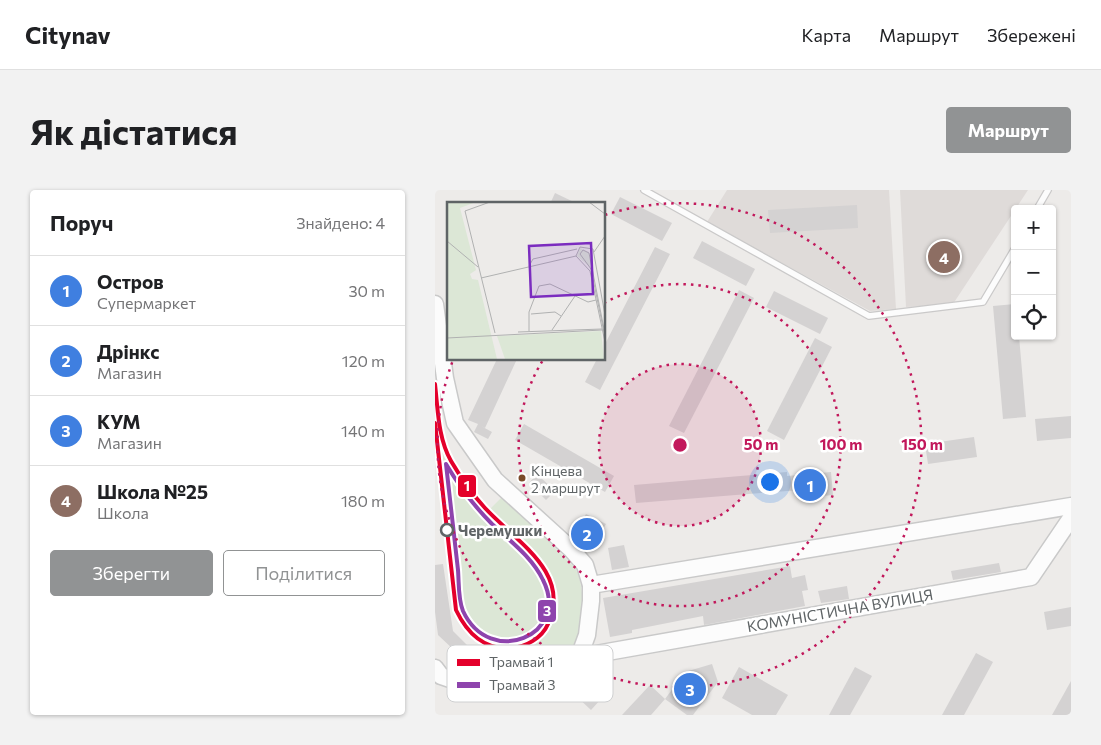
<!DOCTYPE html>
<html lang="uk">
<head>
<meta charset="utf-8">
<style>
	:root { --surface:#fff; --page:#f2f2f2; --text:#202124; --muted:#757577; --line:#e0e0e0; --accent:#919394 }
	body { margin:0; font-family:Commissioner,sans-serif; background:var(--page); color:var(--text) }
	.controls { position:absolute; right:15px; top:15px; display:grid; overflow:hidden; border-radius:5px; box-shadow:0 1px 4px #0004 }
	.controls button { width:45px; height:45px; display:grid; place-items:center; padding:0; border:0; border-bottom:1px solid var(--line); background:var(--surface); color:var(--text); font:25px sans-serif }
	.you { position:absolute; left:334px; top:291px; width:18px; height:18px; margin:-12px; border:4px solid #fff; border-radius:50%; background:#1a73e8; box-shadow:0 0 0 8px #1a73e833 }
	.badge { display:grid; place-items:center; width:32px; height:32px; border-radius:50%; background:var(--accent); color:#fff; font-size:16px; font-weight:700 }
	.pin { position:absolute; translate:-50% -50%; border:2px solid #fff; box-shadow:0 1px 5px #0006 }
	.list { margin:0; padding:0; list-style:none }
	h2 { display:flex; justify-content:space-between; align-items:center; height:65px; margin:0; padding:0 20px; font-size:21px }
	h2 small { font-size:16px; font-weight:400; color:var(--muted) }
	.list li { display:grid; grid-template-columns:32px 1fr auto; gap:15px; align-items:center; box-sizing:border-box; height:70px; padding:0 20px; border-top:1px solid var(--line) }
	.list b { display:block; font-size:19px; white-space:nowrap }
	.list p { margin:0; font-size:16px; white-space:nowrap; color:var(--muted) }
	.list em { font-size:16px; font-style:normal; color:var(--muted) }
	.actions { display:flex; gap:10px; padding:15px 20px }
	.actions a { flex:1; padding:11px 0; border:1px solid var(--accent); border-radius:5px; text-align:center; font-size:18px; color:var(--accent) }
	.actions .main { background:var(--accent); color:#fff }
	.icon { flex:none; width:28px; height:28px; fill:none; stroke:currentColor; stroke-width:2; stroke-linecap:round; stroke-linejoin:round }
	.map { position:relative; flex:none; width:636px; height:525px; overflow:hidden; border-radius:5px }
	header { display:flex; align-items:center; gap:30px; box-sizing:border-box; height:70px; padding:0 25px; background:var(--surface); border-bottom:1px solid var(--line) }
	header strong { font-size:24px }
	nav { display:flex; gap:28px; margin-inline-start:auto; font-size:18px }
	.intro { display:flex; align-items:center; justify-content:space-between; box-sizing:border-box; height:120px; padding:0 30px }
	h1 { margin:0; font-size:35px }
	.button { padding:12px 22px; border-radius:5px; background:var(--accent); color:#fff; font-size:18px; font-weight:700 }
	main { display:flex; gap:30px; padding:0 30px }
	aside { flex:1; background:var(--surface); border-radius:5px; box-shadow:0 1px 4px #0004 }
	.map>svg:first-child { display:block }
	.education { fill:#dfdbd9 }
	.green { fill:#dce7d6 }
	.building { fill:#d4d2d2 }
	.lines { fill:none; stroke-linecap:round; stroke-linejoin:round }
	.lane-casing { stroke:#cac9c9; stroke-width:8 }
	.secondary-casing { stroke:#c9c9c9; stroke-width:19 }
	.lane { stroke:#fcfcfc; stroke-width:5.5 }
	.secondary { stroke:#fcfcfc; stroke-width:16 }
	.tram-1-casing { stroke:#fff; stroke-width:8 }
	.tram-2-casing { stroke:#fff; stroke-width:8 }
	.tram-1 { stroke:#e4002b; stroke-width:4 }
	.tram-2 { stroke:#8e44ad; stroke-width:4 }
	.ring { fill:none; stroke:#c2185b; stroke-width:2.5; stroke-dasharray:2.5 5 }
	.bus-dot { fill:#7a4b2a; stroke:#fff; stroke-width:2 }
	.stop-dot { fill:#fff; stroke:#5f6466; stroke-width:2.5 }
	.labels { text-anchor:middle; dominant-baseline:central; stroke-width:5; stroke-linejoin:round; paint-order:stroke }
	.bus-label { font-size:14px; fill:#5f6466; stroke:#fff; text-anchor:start }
	.stop-label { font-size:15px; font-weight:bold; fill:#5f6466; stroke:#fff; text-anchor:start }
	.street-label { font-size:15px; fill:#5f6466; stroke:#fff }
	.inset-road { fill:none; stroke:#b0b1b1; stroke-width:1 }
	.view { fill:#7b2cbf; fill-opacity:0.15; stroke:#7b2cbf; stroke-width:2.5 }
	.inset-edge { fill:none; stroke:#5f6466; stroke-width:2.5 }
	.key { fill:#fff; stroke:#cfd0d1; stroke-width:1 }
	.key-label { font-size:14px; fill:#5f6466 }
	.centre { fill:#c2185b; stroke:#fff; stroke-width:2.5 }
	.ring-label { font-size:15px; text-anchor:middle; font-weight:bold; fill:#c2185b; stroke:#fff; stroke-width:5; stroke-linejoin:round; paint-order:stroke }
	.line-badge { stroke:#fff; stroke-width:2 }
	.badge-label { font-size:14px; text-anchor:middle; font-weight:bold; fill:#fff }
</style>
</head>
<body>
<header>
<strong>Citynav</strong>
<nav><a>Карта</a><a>Маршрут</a><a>Збережені</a></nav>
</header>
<div class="intro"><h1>Як дістатися</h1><a class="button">Маршрут</a></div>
<main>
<aside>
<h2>Поруч<small>Знайдено: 4</small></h2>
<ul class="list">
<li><span class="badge" style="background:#3f7fe0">1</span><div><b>Остров</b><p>Супермаркет</p></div><em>30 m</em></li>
<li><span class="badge" style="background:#3f7fe0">2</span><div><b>Дрінкс</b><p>Магазин</p></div><em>120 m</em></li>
<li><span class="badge" style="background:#3f7fe0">3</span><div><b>КУМ</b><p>Магазин</p></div><em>140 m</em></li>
<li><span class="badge" style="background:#8d6e63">4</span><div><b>Школа №25</b><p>Школа</p></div><em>180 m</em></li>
</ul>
<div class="actions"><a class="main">Зберегти</a><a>Поділитися</a></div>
</aside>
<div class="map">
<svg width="636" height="525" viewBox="0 0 636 525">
	<rect width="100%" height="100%" fill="#edebe9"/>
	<g class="education">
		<path d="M292 0H454L461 119 435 121 272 32Z"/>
		<path d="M465 0H593L518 114 471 117Z"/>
	</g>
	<g class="green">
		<path d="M7 262C21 281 33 304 48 322 67 343 103 365 113 391 136 455 47 482 24 419Z"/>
		<path d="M68 306 140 378C155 403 148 473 113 479L96 456C162 407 94 357 55 319Z"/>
	</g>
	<g class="building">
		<path d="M120 3 143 14H115Z"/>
		<path d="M185 7 237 33 227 51 176 24Z"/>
		<path d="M422 15 423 38 335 43 333 20Z"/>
		<path d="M267 51 320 79 311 96 258 68Z"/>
		<path d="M220 57 235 64 165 200 150 192 162 169H169V156Z"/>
		<path d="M304 100 319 108 249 243 234 236Z"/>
		<path d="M339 101 393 128 385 144 331 117Z"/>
		<path d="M580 114V146H584L591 227 568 229 558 116Z"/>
		<path d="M380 148 397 157 349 250 332 241Z"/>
		<path d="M62 169H82L50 238 46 236 57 242 53 249 39 242 43 234 33 230Z"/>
		<path d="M636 226V248L602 251 600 229Z"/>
		<path d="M89 234 179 286 170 302 80 250Z"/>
		<path d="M539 247 542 267 493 274 490 254Z"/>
		<path d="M352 282V286L396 282 398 305 365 308V300L201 313 199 295Z"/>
		<path d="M102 284 120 301 111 310 94 293Z"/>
		<path d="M151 324 171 334 162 350 143 339Z"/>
		<path d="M189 355 194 377 177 380 173 358Z"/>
		<path d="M564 373 566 382 518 390 516 381Z"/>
		<path d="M8 374 18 441 41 464 72 468 97 464 105 477 70 481 36 476 3 445 0 422V375Z"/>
		<path d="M355 376 357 388 370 385 373 400 367 401 370 416 269 435 268 426 197 440V443L175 447 168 408Z"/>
		<path d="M412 396 414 409 386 413 383 401Z"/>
		<path d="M636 417V436L612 440 609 422Z"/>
		<path d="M541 463 558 472 529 525H507Z"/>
		<path d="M277 474 283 492 258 525H252L230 509 250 482Z"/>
		<path d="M304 477 353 505 341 525H317L287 508Z"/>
		<path d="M420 477 437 486 415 525H394Z"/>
		<path d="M165 488 176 498 156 520 139 504 147 494 154 500Z"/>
		<path d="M636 491V525H617Z"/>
		<path d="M215 495 230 509 216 525H187Z"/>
	</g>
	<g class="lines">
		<g class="lane-casing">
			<g id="lane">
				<path d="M209 0 434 126 548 112 580 58"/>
				<path d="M602 19 613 0"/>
			</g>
		</g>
		<g class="secondary-casing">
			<g id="secondary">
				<path d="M0 114 10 188 20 233 60 290 136 359 150 375 156 395V411L152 445 144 467 131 481 112 492 74 500H47L6 486 0 478"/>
				<path d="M156 395 636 316"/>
				<path d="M144 467 596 387 636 328"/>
			</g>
		</g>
		<use href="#lane" class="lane"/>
		<use href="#secondary" class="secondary"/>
		<g class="tram-1-casing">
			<path id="tram-1" d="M0 194C3 220 3 248 16 271 26 288 37 304 50 318 80 351 137 382 113 434 107 448 91 457 76 458 49 460 32 443 21 420L0 233"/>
		</g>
		<g class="tram-2-casing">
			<path id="tram-2" d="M11 274C24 296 39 316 57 334 75 351 97 367 108 390 136 445 55 479 28 421 23 409 24 392 23 380 19 345 15 310 11 274Z"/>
		</g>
		<use href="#tram-1" class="tram-1"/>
		<use href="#tram-2" class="tram-2"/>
	</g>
	<circle cx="245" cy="255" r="81" fill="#c2185b" fill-opacity=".12"/>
	<g class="ring">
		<circle cx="245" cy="255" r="81"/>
		<path d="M169 113A161 161 0 1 1 108 170"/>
		<path d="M170 25A242 242 0 1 1 18 170"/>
	</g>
	<circle class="bus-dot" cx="87" cy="288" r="4.5"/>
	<circle class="stop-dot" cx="12" cy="340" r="6"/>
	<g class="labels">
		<g class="bus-label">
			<text x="96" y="280">Кінцева<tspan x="96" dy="17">2 маршрут</tspan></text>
		</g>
		<g class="stop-label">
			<text x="23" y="340">Черемушки</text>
		</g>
		<g class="street-label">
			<text transform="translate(405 420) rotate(-10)">КОМУНІСТИЧНА ВУЛИЦЯ</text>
		</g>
	</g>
	<g transform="translate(12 12)">
		<rect width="158" height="158" fill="#edebe9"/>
		<path d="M133 46 142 50 144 66 130 54Z" fill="#dce7d6"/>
		<path d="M0 0H29L13 6 29 68 23 72 25 77 31 78 50 157H0Z" fill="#dce7d6"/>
		<path d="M154 129 157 157H58L50 134Z" fill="#dce7d6"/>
		<path class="inset-road" d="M43 0 18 9 48 131M142 0 158 12M0 39 31 65M147 50 158 34M82 64 86 57 130 47M34 76 129 54M84 112 108 110 114 114M158 113 146 47 133 45 129 54 143 69 158 140M105 128 128 94M82 129V110L92 84 103 82 141 100 149 98M71 130 155 127M158 132 142 51 136 48 133 52 144 67 158 135M0 136 155 128"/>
		<path class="view" d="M144 41 146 92 84 95 82 44Z"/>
		<rect width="158" height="158" class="inset-edge"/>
	</g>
	<rect x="12" y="455" width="166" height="57" rx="8" class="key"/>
	<rect x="22" y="469" width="23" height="7" fill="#e4002b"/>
	<rect x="22" y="492" width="23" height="6" fill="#8e44ad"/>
	<g class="key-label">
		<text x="54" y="477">Трамвай 1</text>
		<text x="54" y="500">Трамвай 3</text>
	</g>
	<circle cx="245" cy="255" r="8" class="centre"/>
	<g class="ring-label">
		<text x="326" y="260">50 m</text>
		<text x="406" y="260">100 m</text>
		<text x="487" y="260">150 m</text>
	</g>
	<g class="line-badge">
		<rect x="22" y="284" width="20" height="24" rx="5" fill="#e4002b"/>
		<rect x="102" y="409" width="20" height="24" rx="5" fill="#8e44ad"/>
	</g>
	<g class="badge-label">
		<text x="32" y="301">1</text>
		<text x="112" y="426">3</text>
	</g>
</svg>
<div class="controls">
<button>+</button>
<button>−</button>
<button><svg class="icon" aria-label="locate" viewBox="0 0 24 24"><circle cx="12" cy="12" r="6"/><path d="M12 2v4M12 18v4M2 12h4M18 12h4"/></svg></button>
</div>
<div class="you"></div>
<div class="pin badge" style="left:375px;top:295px;background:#3f7fe0">1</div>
<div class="pin badge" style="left:152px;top:344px;background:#3f7fe0">2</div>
<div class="pin badge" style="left:255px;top:499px;background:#3f7fe0">3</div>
<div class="pin badge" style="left:509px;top:67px;background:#8d6e63">4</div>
</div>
</main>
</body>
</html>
